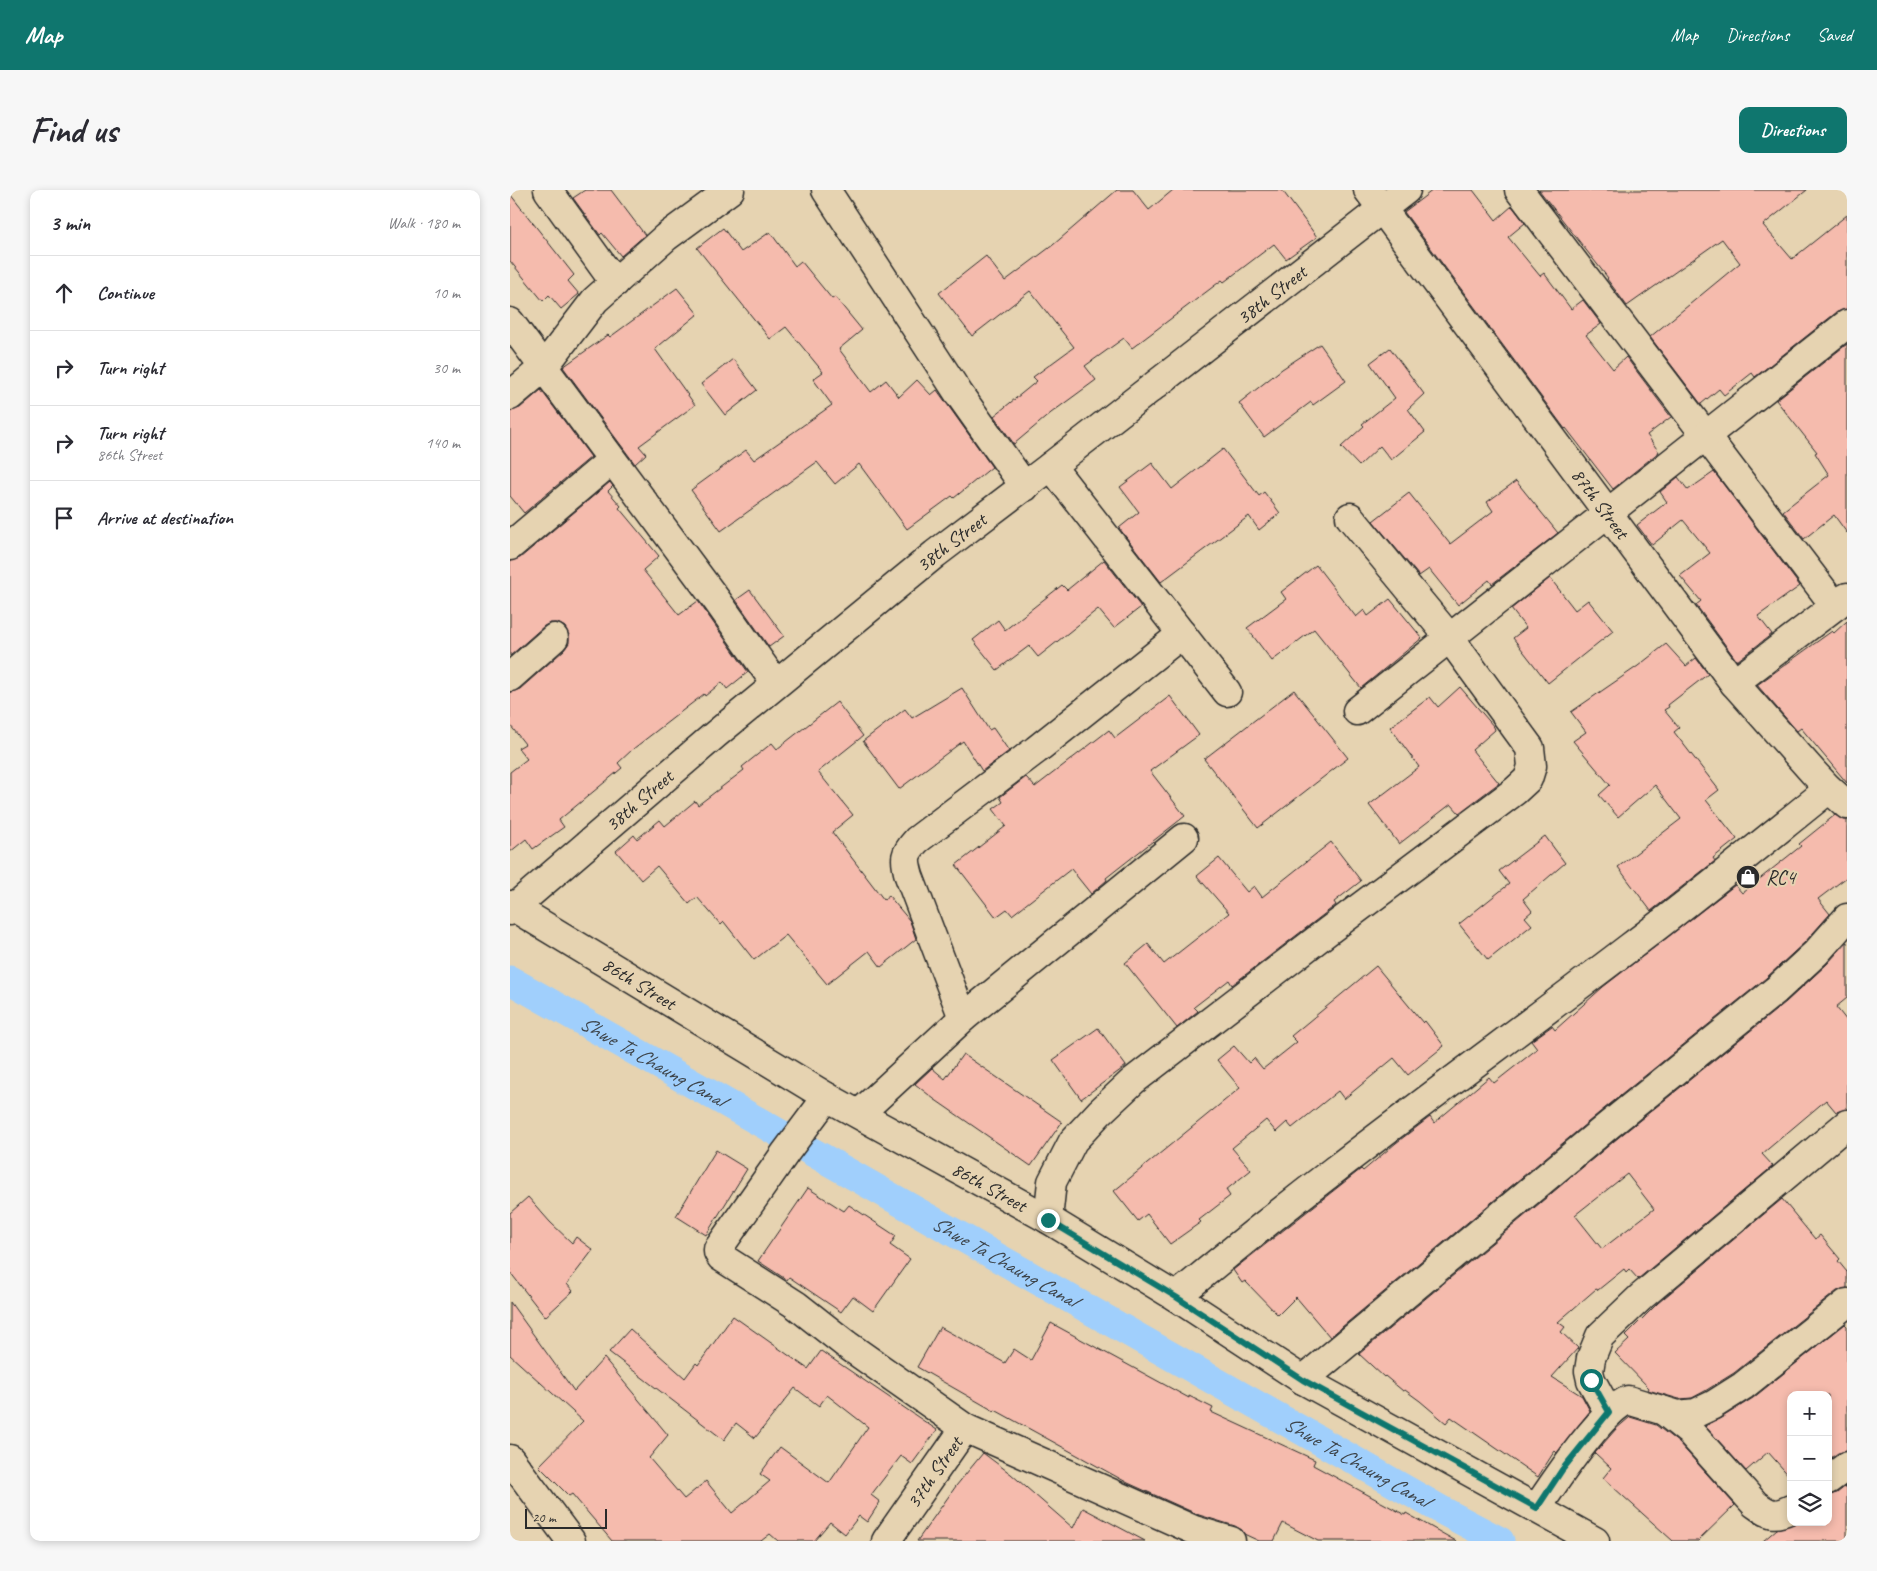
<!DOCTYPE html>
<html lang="en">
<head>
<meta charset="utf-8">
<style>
	:root { --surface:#fff; --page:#f7f7f7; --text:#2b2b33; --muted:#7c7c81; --line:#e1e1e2; --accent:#0f766e }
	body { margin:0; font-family:Caveat,sans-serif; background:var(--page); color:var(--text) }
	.controls { position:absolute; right:15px; bottom:15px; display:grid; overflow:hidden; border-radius:10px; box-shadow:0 2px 8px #0003 }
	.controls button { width:45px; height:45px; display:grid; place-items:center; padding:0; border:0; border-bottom:1px solid var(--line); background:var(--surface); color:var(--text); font:25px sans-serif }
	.scale { position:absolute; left:15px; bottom:12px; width:82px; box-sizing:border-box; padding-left:5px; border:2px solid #2b2b2b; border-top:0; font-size:14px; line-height:18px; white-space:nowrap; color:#2b2b2b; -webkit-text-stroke:4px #e6d3b1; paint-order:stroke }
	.stop { position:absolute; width:15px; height:15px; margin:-11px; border:4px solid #0f766e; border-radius:50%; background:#fff }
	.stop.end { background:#0f766e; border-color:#fff; box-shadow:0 1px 5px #0008 }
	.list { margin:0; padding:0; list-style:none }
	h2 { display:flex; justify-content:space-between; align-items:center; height:65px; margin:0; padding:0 20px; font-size:21px }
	h2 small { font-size:16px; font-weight:400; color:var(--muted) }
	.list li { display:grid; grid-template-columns:32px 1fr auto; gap:15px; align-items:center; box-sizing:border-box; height:75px; padding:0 20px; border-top:1px solid var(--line) }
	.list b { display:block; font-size:19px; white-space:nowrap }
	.list p { margin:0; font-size:16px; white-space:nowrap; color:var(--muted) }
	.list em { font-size:16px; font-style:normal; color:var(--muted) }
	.icon { flex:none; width:28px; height:28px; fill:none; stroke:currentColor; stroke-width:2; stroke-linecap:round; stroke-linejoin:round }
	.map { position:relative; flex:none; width:1337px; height:1351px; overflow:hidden; border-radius:10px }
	header { display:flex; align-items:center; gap:30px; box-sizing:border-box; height:70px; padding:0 25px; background:var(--accent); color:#fff }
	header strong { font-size:24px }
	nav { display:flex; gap:28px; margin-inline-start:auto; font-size:18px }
	.intro { display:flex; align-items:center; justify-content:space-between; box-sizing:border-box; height:120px; padding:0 30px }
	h1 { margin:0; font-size:35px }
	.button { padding:12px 22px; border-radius:10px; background:var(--accent); color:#fff; font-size:18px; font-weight:700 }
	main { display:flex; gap:30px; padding:0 30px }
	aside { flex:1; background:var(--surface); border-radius:10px; box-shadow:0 2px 8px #0003 }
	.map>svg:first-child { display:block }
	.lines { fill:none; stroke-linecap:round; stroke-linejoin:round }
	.canal { stroke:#a0cffc; stroke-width:29 }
	.building { fill:#f5bbad; stroke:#2b2b2b; fill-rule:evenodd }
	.minor-casing { stroke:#2b2b2b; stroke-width:31 }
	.major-casing { stroke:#2b2b2b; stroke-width:31 }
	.minor { stroke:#e6d3b1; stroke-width:28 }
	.major { stroke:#e6d3b1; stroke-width:28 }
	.route { stroke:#0f766e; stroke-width:6 }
	.labels { text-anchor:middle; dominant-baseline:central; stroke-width:4; stroke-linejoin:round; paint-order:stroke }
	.street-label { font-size:20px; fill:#2b2b2b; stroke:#e6d3b1 }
	.poi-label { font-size:20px; fill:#2b2b2b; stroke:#e6d3b1; text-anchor:start }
	.water-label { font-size:21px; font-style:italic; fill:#3d444a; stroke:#e6d3b1 }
</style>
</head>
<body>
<header>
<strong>Map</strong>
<nav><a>Map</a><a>Directions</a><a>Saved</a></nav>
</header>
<div class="intro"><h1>Find us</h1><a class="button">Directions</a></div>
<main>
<aside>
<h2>3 min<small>Walk · 180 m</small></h2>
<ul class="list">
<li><svg class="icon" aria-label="ahead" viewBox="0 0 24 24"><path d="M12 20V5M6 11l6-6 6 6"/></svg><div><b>Continue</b></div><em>10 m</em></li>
<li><svg class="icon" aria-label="right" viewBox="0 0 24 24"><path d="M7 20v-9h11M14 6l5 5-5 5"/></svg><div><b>Turn right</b></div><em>30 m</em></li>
<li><svg class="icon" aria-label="right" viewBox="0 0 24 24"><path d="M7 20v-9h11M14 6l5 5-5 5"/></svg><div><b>Turn right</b><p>86th Street</p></div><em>140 m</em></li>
<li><svg class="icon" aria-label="arrive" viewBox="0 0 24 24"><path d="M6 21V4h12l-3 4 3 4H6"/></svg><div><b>Arrive at destination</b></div></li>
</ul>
</aside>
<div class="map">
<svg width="1337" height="1351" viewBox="0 0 1337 1351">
	<rect width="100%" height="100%" fill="#e6d3b1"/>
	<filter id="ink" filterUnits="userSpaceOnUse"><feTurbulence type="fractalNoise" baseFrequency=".02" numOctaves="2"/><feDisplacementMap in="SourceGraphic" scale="10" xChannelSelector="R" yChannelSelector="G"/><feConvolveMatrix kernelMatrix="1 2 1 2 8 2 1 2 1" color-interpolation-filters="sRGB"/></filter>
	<g filter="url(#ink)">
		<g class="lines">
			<path class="canal" id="s1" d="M0 790 935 1322 990 1351"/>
		</g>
		<g class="building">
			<path d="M75 0H101L135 45 111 66 92 43 90 45 63 8Z"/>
			<path d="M607 0H623L639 20 663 0H772L807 47 776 69 764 54 714 92 712 90 622 158 614 148 575 176 586 190 541 223 504 254 484 226 527 191 523 187 564 157 520 101 462 146 429 103 476 66 495 91 543 55Z"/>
			<path d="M923 0H963L986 30 1002 16 1015 33 998 47 1030 86 1034 83 1061 119 1073 110 1091 134 1076 145 1103 179 1116 167 1161 227 1137 245 1149 262 1103 299 1056 238 1055 239 894 22Z"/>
			<path d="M1029 0H1297L1253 35 1282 69 1337 25V119L1327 122 1245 187 1242 183 1214 205 1209 199 1191 214 1140 147 1230 73 1212 49 1117 116 1097 89 1098 88Z"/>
			<path d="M0 4 64 85 58 91 69 104 51 119 39 105 33 111 0 71Z"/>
			<path d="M213 38 231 62 260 42 285 76 291 71 322 109 325 107 352 140 329 159 361 202 376 190 389 207 407 190 421 205 427 200 482 277 444 308 442 306 397 339 349 274 325 294 307 272 211 341 181 300 236 260 244 270 322 215 303 189 313 182 276 137 260 149 187 58Z"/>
			<path d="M167 98 188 124 145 159 185 215 129 256 136 264 125 274 53 177 98 145 100 147Z"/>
			<path d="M810 154 836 191 803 215 801 212 754 247 729 213 772 179Z"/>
			<path d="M1337 154V343L1324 325 1294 349 1273 321 1319 285 1305 263 1307 262 1266 210Z"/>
			<path d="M880 158 914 204 898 219 915 242 881 270 870 256 849 276 831 257 854 236 852 234 885 208 860 173Z"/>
			<path d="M223 169 247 200 215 225 191 194Z"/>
			<path d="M31 200 81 267 14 323 0 306V221L10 218Z"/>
			<path d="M713 259 749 306 754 302 770 323 749 340 739 326 651 392 609 338 629 322 610 297 642 273 662 299Z"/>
			<path d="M1204 282 1290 396 1248 426 1262 444 1227 471 1186 415 1191 411 1170 386 1200 363 1173 330 1142 355 1127 335 1157 312 1150 302 1168 287 1178 300Z"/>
			<path d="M1006 291 1048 343 982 394 979 390 948 415 919 379 909 386 863 331 899 303 940 354 983 321 977 312Z"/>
			<path d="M100 292 103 296 98 301 111 316 109 318 149 366 133 380 169 425 188 411 238 482 217 499 212 492 195 506 194 504 123 559 108 573 112 578 49 630 54 637 23 659 16 649 0 662V582L17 569 8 558 15 554 0 535V502L10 499 54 460 59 453V445L55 437 48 433H40L34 436 0 466V371L10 368Z"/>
			<path d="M594 370 631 417 604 438 588 419 528 467 519 456 487 480 463 450 488 430 495 440 552 395 557 400Z"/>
			<path d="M806 375 846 427 854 420 858 426 880 409 912 448 851 498 804 439 762 471 737 438 776 409 771 402Z"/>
			<path d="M1040 388 1065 420 1078 410 1103 441 1038 493 1003 448 1016 438 1001 419Z"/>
			<path d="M240 400 274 446 259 457 226 410Z"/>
			<path d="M1337 431V593L1291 538 1287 541 1247 495 1322 441 1324 443Z"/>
			<path d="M1156 454 1176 476 1186 468 1198 484 1158 515 1159 517 1154 520 1169 538 1164 542 1209 600 1196 610 1227 649 1203 668 1205 671 1141 721 1108 677 1171 629 1145 595 1108 627 1089 605 1100 595 1063 551 1076 542 1061 522 1128 476Z"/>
			<path d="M950 497 984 537 985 540 962 560 989 593 949 623 941 614 889 654 859 615 909 577 880 537 920 507 928 517Z"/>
			<path d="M452 498 479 540 483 538 499 561 472 581 453 551 389 599 353 551 395 519 402 528Z"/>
			<path d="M784 500 838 568 748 638 694 569Z"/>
			<path d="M660 506 689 545 640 581 675 626 596 688 597 690 581 704 561 679 502 725 497 719 486 727 446 675 496 636 483 619 493 612 490 607 516 587 525 597 599 540 605 548Z"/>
			<path d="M327 512 353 546 308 582 343 625 322 642 374 710 379 706 400 731 406 749 371 777 359 761 317 794 276 745 244 770 214 732 211 735 187 707 179 714 147 676 131 690 106 661 124 645 127 649 150 630 155 636 185 611 188 615 234 580 232 577 262 553 267 559Z"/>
			<path d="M1325 625 1333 630H1337V687L1308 709 1320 724 1295 752 1256 788 1089 923 820 1147 786 1107 768 1125 735 1091 732 1093 723 1080 851 979 853 981 886 953 920 927 924 933 979 887 984 893 1027 859 1021 851 1042 836 1045 840 1093 797 1225 695 1232 703 1291 656 1289 654Z"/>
			<path d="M1035 646 1055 673 1013 709 1022 721 1015 727 1022 735 978 770 949 734 999 694 989 681Z"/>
			<path d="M821 652 851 691 824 712 826 715 722 795 719 790 684 817 688 821 667 838 615 773 638 754 654 774 719 723 687 686 709 668 737 702 744 696 752 707Z"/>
			<path d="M1337 752V808L1326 817 1337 831V919L1326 922 1316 910 1252 964 1263 976 1128 1089 1119 1079 1116 1082 1114 1079 1088 1100 1086 1099 1048 1132 1055 1137 1051 1142 1068 1158 1042 1187 1072 1206 1080 1221 1047 1263 1045 1261 1042 1265 1028 1287 941 1227 936 1233 910 1211 895 1200 893 1201 875 1186 874 1187 849 1164 1109 947 1276 812 1317 774ZM1117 984 1144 1019 1092 1059 1065 1025Z"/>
			<path d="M866 776 913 833 915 831 934 856 898 885 884 868 834 909 828 901 782 938 777 932 766 942 756 930 722 958 741 980 716 1000 720 1006 689 1030 691 1032 660 1054 637 1024 628 1031 604 1001 730 898 707 870 724 856 739 873 744 868 753 879 787 852 781 846Z"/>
			<path d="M588 838 616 876 571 909 543 870Z"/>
			<path d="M453 864 552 932 521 976 424 909 405 894 422 878 435 889Z"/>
			<path d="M206 960 237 979 196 1045 166 1026Z"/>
			<path d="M298 998 334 1021 339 1015 386 1046 380 1055 400 1069 363 1121 343 1106 331 1122 279 1087 277 1090 248 1071Z"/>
			<path d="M18 1007 40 1032 62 1053 66 1047 83 1060 57 1094 63 1101 35 1127 0 1082V1023Z"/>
			<path d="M1272 1009 1305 1049 1310 1045 1330 1069 1328 1071 1337 1082V1098L1327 1101 1224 1183 1195 1201 1182 1208 1169 1209 1138 1200 1139 1198 1105 1163 1119 1150 1115 1146 1148 1113Z"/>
			<path d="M0 1112 64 1201 94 1168 158 1245 139 1268 174 1309 196 1291 222 1323 260 1291 250 1284 270 1257 319 1293 358 1237 317 1205 309 1216 285 1198 245 1248 226 1233 214 1250 99 1162 120 1139 175 1188 186 1173 188 1175 223 1126 298 1179 311 1161 427 1240 402 1274 391 1266 361 1305 370 1312 357 1332 349 1326 335 1344 320 1332 304 1351H268L260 1344 251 1351H102L62 1304 59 1306 29 1276 73 1231 0 1165Z"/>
			<path d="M541 1133 679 1208V1206L703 1218 701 1222 805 1270 803 1275 895 1325 896 1323 946 1351H808L773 1333 764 1351H749L734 1344 732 1340 725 1336 689 1325 618 1293 485 1220 484 1221 407 1177 430 1137 495 1173 504 1159 521 1170Z"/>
			<path d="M1335 1134 1337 1136V1261L1328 1263 1318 1270V1205H1281V1288L1258 1262 1236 1281 1195 1236 1211 1228 1243 1208Z"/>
			<path d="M1120 1227 1146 1235 1169 1253 1225 1315 1188 1351H1163L1093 1288 1101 1278 1085 1263 1106 1239Z"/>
			<path d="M473 1263 501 1284 563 1338 573 1318 635 1351H407L446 1296Z"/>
			<path d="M1337 1295V1351H1253L1267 1339 1289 1332H1318V1305L1327 1303Z"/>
		</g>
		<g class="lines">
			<g class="minor-casing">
				<g id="minor">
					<path d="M38 0 105 93"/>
					<path d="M316 0 449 204 515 297"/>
					<path id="s2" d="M858 0 1224 493 1303 582 1319 599 1337 615"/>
					<path d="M1009 0 1325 416"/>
					<path d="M0 132 208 412 266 494"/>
					<path d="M0 206 33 178 85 110 156 47 220 0"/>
					<path d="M541 276 717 502"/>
					<path d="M0 356 102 270"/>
					<path d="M0 487 44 448"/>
					<path d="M1224 493 1337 407"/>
					<path d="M847 521 1337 134"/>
					<path d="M453 828 399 686C394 668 394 664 407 650L526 560 672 444"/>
					<path d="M317 907 276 962 208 1059V1062L211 1067 286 1115 337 1155 455 1238 684 1340 721 1351"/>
					<path d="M349 924 453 828 674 648"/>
					<path d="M538 1029 542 992 563 951 590 922 623 891 818 741 1005 601 1018 589 1022 576 1020 558 939 447 840 327"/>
					<path d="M666 1107C812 984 968 873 1120 757 1188 706 1253 652 1319 599"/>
					<path d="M793 1190 1099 935 1266 800 1306 763 1337 728"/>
					<path d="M1154 1221 1180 1242 1245 1314C1260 1325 1264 1327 1281 1319"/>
					<path d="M1099 1223 1081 1190 1079 1181 1081 1168 1090 1146 1132 1106 1337 934"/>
					<path d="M0 1269 61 1351"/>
					<path d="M1318 1290 1337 1276"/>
					<path d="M1027 1318C1044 1293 1092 1220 1118 1210L1168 1225 1186 1223 1203 1215 1233 1196 1337 1113"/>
					<path id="s3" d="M376 1351 455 1238"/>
				</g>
			</g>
			<g class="major-casing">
				<g id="major">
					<path id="s4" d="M0 715 317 907 538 1029 666 1107 793 1190 1085 1351"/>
					<path id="s5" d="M0 721 206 544 425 364 541 276 896 0"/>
				</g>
			</g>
			<use href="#minor" class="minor"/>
			<use href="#major" class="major"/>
		</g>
	</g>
	<g class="lines" filter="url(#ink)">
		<path class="route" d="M538 1030 666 1107 793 1190 1027 1318 1052 1280 1099 1222 1081 1190"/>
	</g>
	<defs>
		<g id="shop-disc" transform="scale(1.25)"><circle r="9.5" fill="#2b2b2b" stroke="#e6d3b1"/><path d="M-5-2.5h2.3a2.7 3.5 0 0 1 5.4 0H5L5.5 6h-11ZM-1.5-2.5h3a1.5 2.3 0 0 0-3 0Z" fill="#fff"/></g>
	</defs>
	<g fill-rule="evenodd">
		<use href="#shop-disc" x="1238" y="687"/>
	</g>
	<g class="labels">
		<g class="street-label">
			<text stroke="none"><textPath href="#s5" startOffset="980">38th Street</textPath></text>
			<text stroke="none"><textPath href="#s2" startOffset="390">87th Street</textPath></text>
			<text stroke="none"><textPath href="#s5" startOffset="575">38th Street</textPath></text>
			<text stroke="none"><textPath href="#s5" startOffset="170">38th Street</textPath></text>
			<text stroke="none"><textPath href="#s4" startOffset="151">86th Street</textPath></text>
			<text stroke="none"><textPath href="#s4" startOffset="556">86th Street</textPath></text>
			<text stroke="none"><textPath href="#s3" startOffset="84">37th Street</textPath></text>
		</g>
		<g class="poi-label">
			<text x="1256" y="687">RC4</text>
		</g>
		<g class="water-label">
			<text stroke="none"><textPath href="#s1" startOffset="164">Shwe Ta Chaung Canal</textPath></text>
			<text stroke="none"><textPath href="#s1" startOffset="569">Shwe Ta Chaung Canal</textPath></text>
			<text stroke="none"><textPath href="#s1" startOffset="974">Shwe Ta Chaung Canal</textPath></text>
		</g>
	</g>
</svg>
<div class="controls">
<button>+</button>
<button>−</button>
<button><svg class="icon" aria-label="layers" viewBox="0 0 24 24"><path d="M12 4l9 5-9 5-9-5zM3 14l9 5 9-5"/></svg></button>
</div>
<div class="scale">20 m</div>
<div class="stop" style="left:1081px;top:1190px"></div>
<div class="stop end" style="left:538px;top:1030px"></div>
</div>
</main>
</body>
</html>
